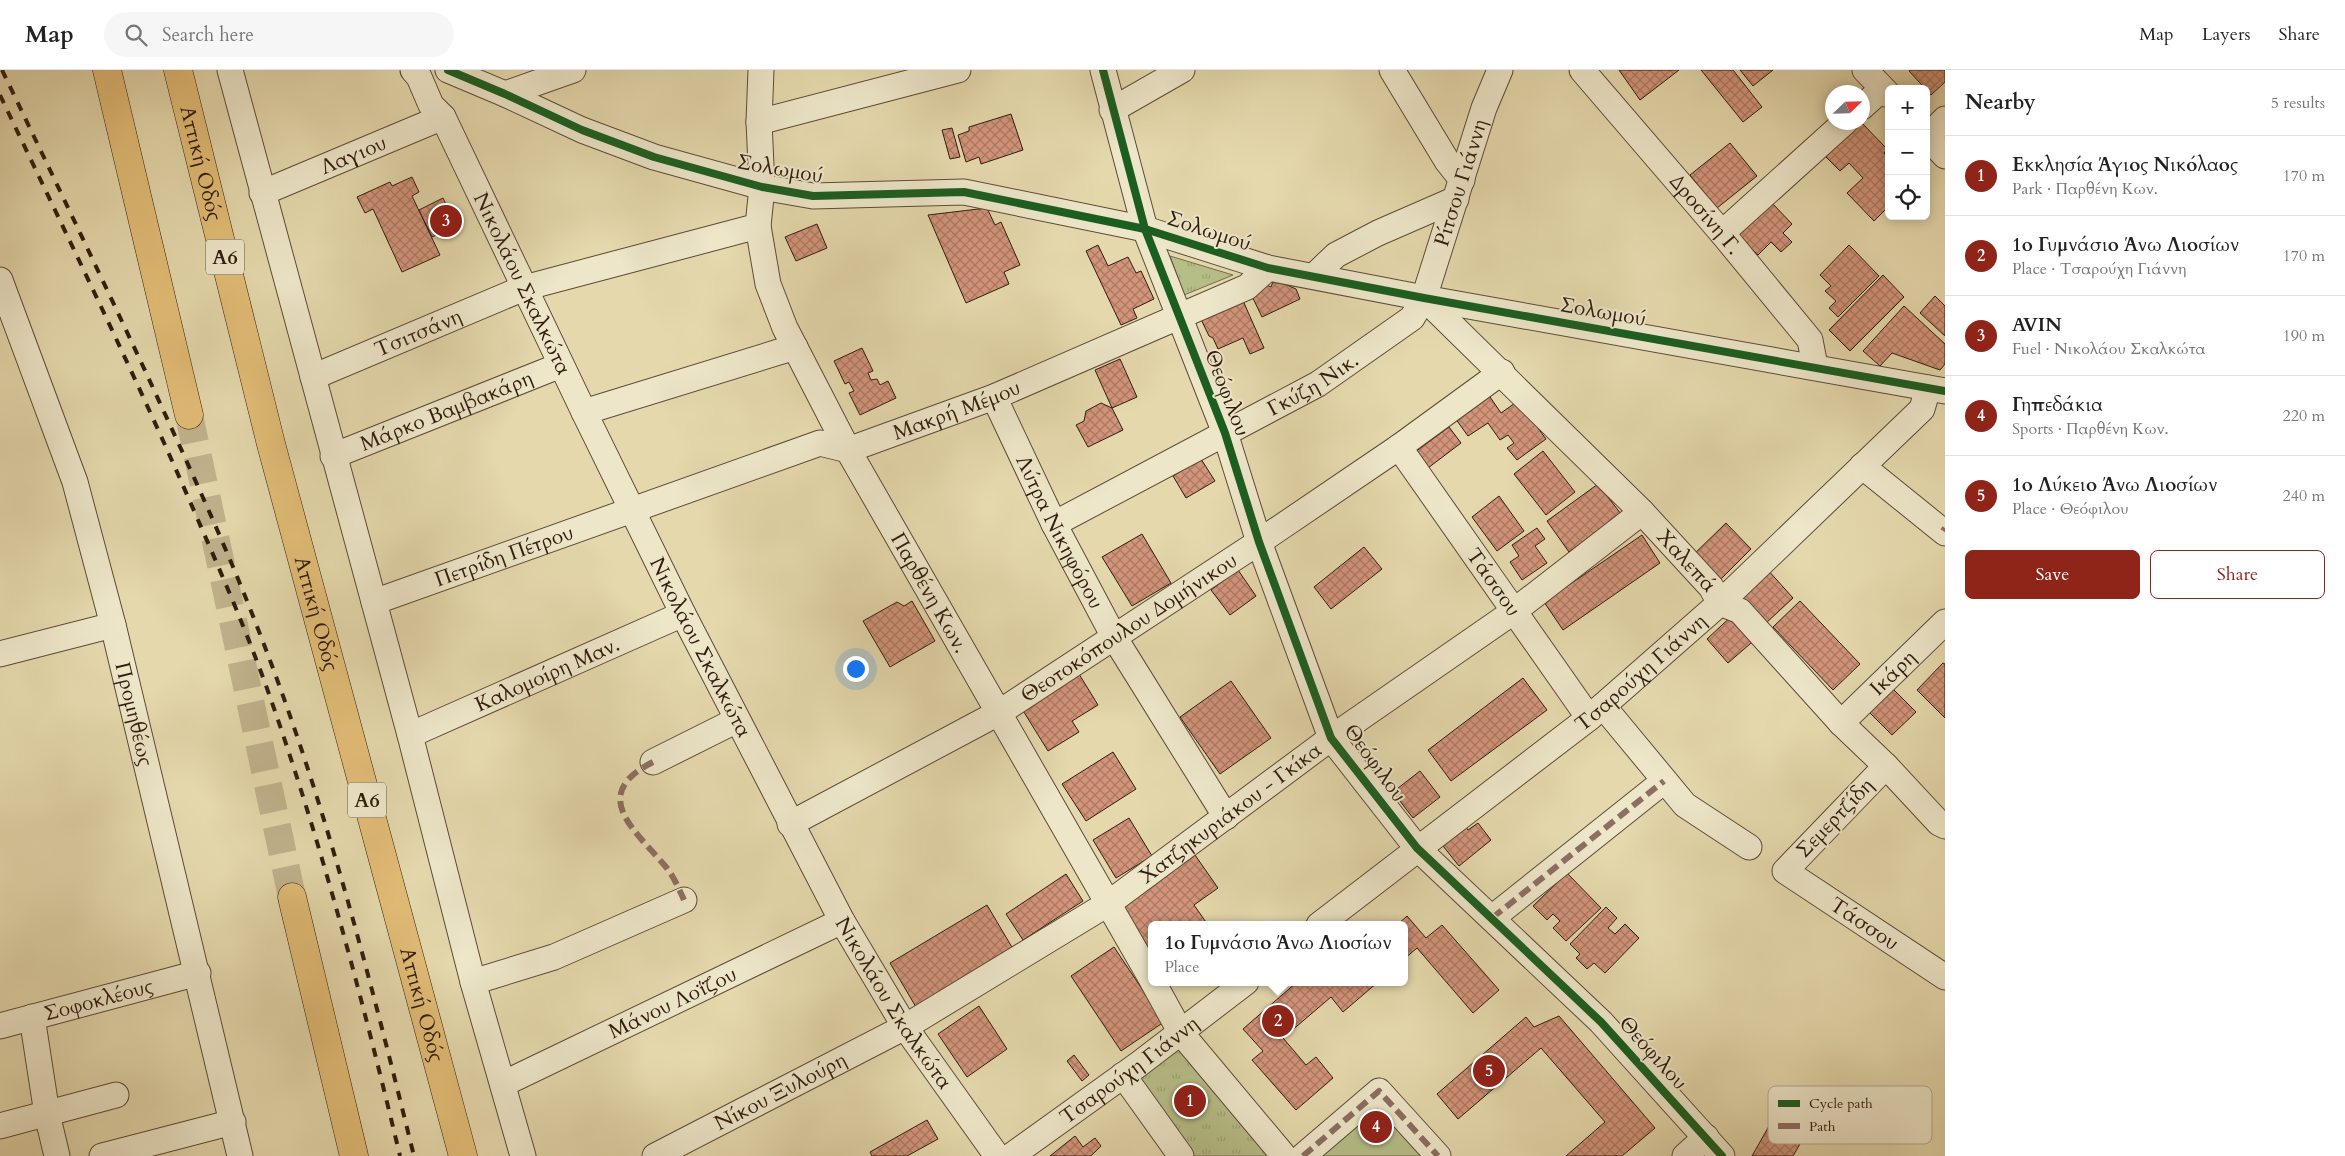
<!DOCTYPE html>
<html lang="en">
<head>
<meta charset="utf-8">
<style>
	:root { --surface:#fff; --page:#f6f6f6; --text:#222; --muted:#767676; --line:#e0e0e0; --accent:#8f2418 }
	body { margin:0; font-family:Cardo,serif; background:var(--page); color:var(--text) }
	.controls { position:absolute; right:15px; top:15px; display:grid; overflow:hidden; border-radius:8px; box-shadow:0 2px 12px #0003 }
	.controls button { width:45px; height:45px; display:grid; place-items:center; padding:0; border:0; border-bottom:1px solid var(--line); background:var(--surface); color:var(--text); font:25px sans-serif }
	.compass { position:absolute; left:1825px; top:15px; width:45px; height:45px; border-radius:50%; background:var(--surface); box-shadow:0 2px 12px #0003; rotate:67deg }
	.you { position:absolute; left:855px; top:598px; width:18px; height:18px; margin:-12px; border:4px solid #fff; border-radius:50%; background:#1a73e8; box-shadow:0 0 0 8px #1a73e833 }
	.badge { display:grid; place-items:center; width:32px; height:32px; border-radius:50%; background:var(--accent); color:#fff; font-size:16px; font-weight:700 }
	.pin { position:absolute; translate:-50% -50%; border:2px solid #fff; box-shadow:0 1px 5px #0006 }
	.popup { position:absolute; left:1148px; top:851px; width:260px; height:65px; box-sizing:border-box; display:grid; place-content:center; border-radius:8px; background:var(--surface); filter:drop-shadow(0 1px 4px #0005); font-size:16px; white-space:nowrap; color:var(--muted) }
	.popup b { font-size:19px; color:var(--text) }
	.popup::after { content:''; position:absolute; left:50%; top:100%; margin-left:-10px; border:10px solid transparent; border-top-color:var(--surface) }
	.list { margin:0; padding:0; list-style:none }
	h2 { display:flex; justify-content:space-between; align-items:center; height:65px; margin:0; padding:0 20px; font-size:21px }
	h2 small { font-size:16px; font-weight:400; color:var(--muted) }
	.list li { display:grid; grid-template-columns:32px 1fr auto; gap:15px; align-items:center; box-sizing:border-box; height:80px; padding:0 20px; border-top:1px solid var(--line) }
	.list b { display:block; font-size:19px; white-space:nowrap }
	.list p { margin:0; font-size:16px; white-space:nowrap; color:var(--muted) }
	.list em { font-size:16px; font-style:normal; color:var(--muted) }
	.actions { display:flex; gap:10px; padding:15px 20px }
	.actions a { flex:1; padding:11px 0; border:1px solid var(--accent); border-radius:8px; text-align:center; font-size:18px; color:var(--accent) }
	.actions .main { background:var(--accent); color:#fff }
	.icon { flex:none; width:28px; height:28px; fill:none; stroke:currentColor; stroke-width:2; stroke-linecap:round; stroke-linejoin:round }
	.map { position:relative; flex:none; width:1945px; height:1086px; overflow:hidden }
	header { display:flex; align-items:center; gap:30px; box-sizing:border-box; height:70px; padding:0 25px; background:var(--surface); border-bottom:1px solid var(--line) }
	header strong { font-size:24px }
	nav { display:flex; gap:28px; margin-inline-start:auto; font-size:18px }
	.search { width:350px; height:45px; background:var(--page); display:flex; align-items:center; gap:12px; box-sizing:border-box; padding:0 18px; border-radius:28px; color:var(--muted); font-size:19px }
	main { display:flex }
	aside { flex:1; background:var(--surface) }
	.map>svg:first-child { display:block }
	.green { fill:#b6be88; stroke:#736d4b }
	.park { fill:url(#park-tufts); stroke:#736d4b }
	.building { fill:url(#building-cross-hatch); stroke:#301c0e }
	.lines { fill:none; stroke-linecap:round; stroke-linejoin:round }
	.highway-tunnel { stroke:#c0b28c; stroke-width:28; stroke-dasharray:28 14; stroke-linecap:butt }
	.minor-casing { stroke:#5d4b36; stroke-width:27 }
	.highway-casing { stroke:#301c0e; stroke-width:29 }
	.minor { stroke:#ede6c9; stroke-width:25 }
	.highway { stroke:#e2bc76; stroke-width:28 }
	.rail { stroke:#301c0e; stroke-width:4; stroke-dasharray:9 9; stroke-linecap:butt }
	.quiet { stroke:#8d6e63; stroke-width:6; stroke-dasharray:12 6; stroke-linecap:butt }
	.cycleway-casing { stroke:#ede6c9; stroke-width:11 }
	.cycleway { stroke:#1b5e20; stroke-width:8 }
	.labels { text-anchor:middle; dominant-baseline:central; stroke-width:4; stroke-linejoin:round; paint-order:stroke }
	.shield { fill:#ede6c9; stroke:#695946; stroke-width:1 }
	.shield-label { font-size:20px; font-weight:bold; fill:#301c0e }
	.street-label { font-size:21px; fill:#301c0e; stroke:#ede6c9 }
	.key { fill:#ede6c9; stroke:#b4a991; stroke-width:1 }
	.key-label { font-size:14px; fill:#301c0e }
</style>
</head>
<body>
<header>
<strong>Map</strong>
<div class="search"><svg class="icon" aria-label="search" viewBox="0 0 24 24"><circle cx="10" cy="10" r="6"/><path d="M15 15l6 6"/></svg>Search here</div>
<nav><a>Map</a><a>Layers</a><a>Share</a></nav>
</header>
<main>
<div class="map">
<svg width="1945" height="1086" viewBox="0 0 1945 1086">
	<defs>
		<pattern id="park-tufts" width="24" height="20" patternUnits="userSpaceOnUse" patternTransform="scale(1.25)"><rect width="24" height="20" fill="#b6be88"/><path d="M3 7l-1-3M5 7V3M7 7l1-3M15 17l-1-3M17 17v-4M19 17l1-3" fill="none" stroke="#9da374"/></pattern>
		<pattern id="building-cross-hatch" width="8" height="8" patternUnits="userSpaceOnUse" patternTransform="scale(1.25)"><rect width="8" height="8" fill="#d2947a"/><path d="M0 0l8 8M0 8l8-8" fill="none" stroke="#ab7862"/></pattern>
	</defs>
	<rect width="100%" height="100%" fill="#e4d8ac"/>
	<filter id="stains"><feTurbulence type="fractalNoise" baseFrequency=".004" numOctaves="4"/><feColorMatrix values="0 0 0 0 .2 0 0 0 0 .09 0 0 0 0 .02 0 0 0 .5 -.17"/></filter>
	<radialGradient id="worn" r=".72"><stop offset=".6" stop-color="#630" stop-opacity="0"/><stop offset="1" stop-color="#630" stop-opacity=".3"/></radialGradient>
	<path class="green" d="M1379 1029 1431 1086H1317Z"/>
	<g class="park">
		<path d="M1170 186 1233 205 1184 225Z"/>
		<path d="M1181 963 1284 1086H1181L1123 1005Z"/>
	</g>
	<g class="building">
		<path d="M1619 0H1679L1640 30Z"/>
		<path d="M1701 0H1733L1762 37 1743 52Z"/>
		<path d="M1740 0H1773L1753 16Z"/>
		<path d="M1910 0H1945V12L1931 25 1909 1Z"/>
		<path d="M1011 44 1023 80 981 94 979 87 966 92 958 65 969 61V57Z"/>
		<path d="M1858 52H1861L1887 79 1884 83 1889 88V136L1874 151 1847 123 1863 108 1849 93 1840 101 1824 85Z"/>
		<path d="M952 58 960 87 950 89 942 60Z"/>
		<path d="M1730 73 1757 106 1717 138 1690 105Z"/>
		<path d="M412 107 419 122 412 126 440 185 402 202 373 139 365 143 357 127 390 112 392 116Z"/>
		<path d="M443 128 456 156 432 167 419 140Z"/>
		<path d="M1772 133 1792 154 1783 163 1792 172 1781 182 1771 172 1758 185 1738 165Z"/>
		<path d="M987 138 995 155 1001 152 1020 195 1004 202 1009 214 966 233 928 145Z"/>
		<path d="M817 154 827 178 796 191 785 167Z"/>
		<path d="M1098 175 1108 196 1128 187 1136 203 1141 201 1154 229 1133 239 1137 248 1121 255 1086 181Z"/>
		<path d="M1849 175 1879 206 1838 247 1829 238 1836 231 1825 221 1831 216 1820 205Z"/>
		<path d="M1883 205 1904 227 1850 281 1829 260Z"/>
		<path d="M1274 209 1296 219 1300 229 1262 247 1248 218 1261 212 1271 217Z"/>
		<path d="M1240 224 1264 278 1250 284 1243 268 1218 279 1213 268 1209 266 1198 243Z"/>
		<path d="M1935 226 1945 236V266L1920 243Z"/>
		<path d="M1904 236 1945 274V294L1940 300 1892 283 1880 296 1863 281Z"/>
		<path d="M862 278 873 301 868 303 871 310 877 309 880 315 888 311 896 328 860 345 849 323 854 321 849 312 845 314 834 291Z"/>
		<path d="M1120 289 1137 327 1112 338 1095 300Z"/>
		<path d="M1488 324 1501 343 1518 331 1546 369 1517 390 1507 378 1514 373 1508 365 1500 370 1488 353 1468 366 1455 348Z"/>
		<path d="M1101 333 1112 338 1123 360 1088 377 1076 355 1084 351 1086 341Z"/>
		<path d="M1449 357 1461 373 1424 401 1411 385Z"/>
		<path d="M1543 381 1575 422 1546 445 1514 404Z"/>
		<path d="M1201 389 1215 411 1186 428 1173 406Z"/>
		<path d="M1598 414 1621 444 1569 482 1547 451Z"/>
		<path d="M1499 426 1524 461 1497 481 1472 447Z"/>
		<path d="M1726 453 1751 479 1716 514 1691 487Z"/>
		<path d="M1537 458 1545 469 1535 476 1547 493 1522 510 1510 492 1519 486 1512 475Z"/>
		<path d="M1142 464 1171 513 1132 536 1102 487Z"/>
		<path d="M1642 465 1660 493 1563 560 1544 532Z"/>
		<path d="M1364 477 1382 499 1331 539 1314 517Z"/>
		<path d="M1767 499 1793 528 1765 554 1738 525Z"/>
		<path d="M1238 500 1256 526 1230 545 1211 520Z"/>
		<path d="M912 531 935 571 890 597 863 551 897 532 904 536Z"/>
		<path d="M1800 531 1860 594 1833 620 1773 557Z"/>
		<path d="M1736 542 1758 567 1728 593 1707 569Z"/>
		<path d="M1943 593 1945 594V648L1917 620Z"/>
		<path d="M1079 604 1098 635 1072 651 1079 662 1048 681 1022 639Z"/>
		<path d="M1523 608 1547 640 1451 711 1428 680Z"/>
		<path d="M1231 611 1271 668 1220 704 1180 647Z"/>
		<path d="M1890 616 1916 642 1892 665 1867 640Z"/>
		<path d="M1113 682 1136 719 1086 751 1062 714Z"/>
		<path d="M1420 701 1440 727 1413 748 1393 722Z"/>
		<path d="M1129 748 1152 786 1116 808 1093 770Z"/>
		<path d="M1462 752 1468 760 1478 753 1491 770 1459 796 1439 771Z"/>
		<path d="M1195 785 1218 818 1194 835 1208 855H1152V887L1119 841Z"/>
		<path d="M1567 803 1601 838 1566 871 1553 858 1560 851 1553 844 1547 850 1533 836Z"/>
		<path d="M1066 804 1083 831 1023 870 1006 844Z"/>
		<path d="M987 835 1013 879 916 937 890 893Z"/>
		<path d="M1606 837 1617 848 1608 858 1615 864 1625 854 1639 868 1605 903 1594 893 1587 899 1576 888 1580 884 1570 874Z"/>
		<path d="M1407 846 1426 868 1442 855 1499 920 1473 943 1417 878 1404 889V855H1397Z"/>
		<path d="M1114 877 1164 952 1121 981 1071 906Z"/>
		<path d="M1297 912H1378L1343 942 1331 927 1283 968 1306 995 1316 987 1333 1008 1296 1040 1252 990 1263 981 1243 959Z"/>
		<path d="M979 936 1007 979 967 1007 938 964Z"/>
		<path d="M1559 946 1655 1058 1622 1086H1566L1605 1052 1541 978 1458 1049 1437 1024 1526 947 1534 957Z"/>
		<path d="M1074 985 1089 1005 1082 1011 1067 991Z"/>
		<path d="M1773 1049 1804 1067 1793 1086H1752Z"/>
		<path d="M927 1050 938 1069 907 1086H872L870 1082Z"/>
		<path d="M1075 1066 1083 1077 1095 1068 1101 1076 1091 1086H1050Z"/>
	</g>
	<g class="lines">
		<path class="highway-tunnel" d="M189 345 292 827"/>
		<g class="minor-casing">
			<g id="minor">
				<path d="M230 0 410 665 473 912 523 1086"/>
				<path id="s1" d="M413 0 419 7 431 35 443 47 584 342 683 544 842 851 905 957 997 1086"/>
				<path d="M448 0 505 24 582 60 654 87 762 117 813 126 964 122 1145 159 1268 198 1424 228 1945 321"/>
				<path id="s2" d="M761 0 759 52 762 117 758 156 768 214 785 258 848 380 1152 910"/>
				<path d="M1103 0 1145 159 1225 363 1259 472 1331 668 1417 778 1601 952 1722 1086"/>
				<path d="M1392 0 1447 91 1462 110"/>
				<path id="s3" d="M1582 0 1722 163 1810 270 1815 296"/>
				<path d="M1865 0 1889 25"/>
				<path d="M505 24 573 0"/>
				<path d="M1862 37 1882 19"/>
				<path d="M1112 40 1182 0"/>
				<path d="M759 52 958 0"/>
				<path d="M1926 66 1945 86"/>
				<path d="M1927 67 1945 49"/>
				<path id="s4" d="M262 123 443 47"/>
				<path d="M1722 163 1845 52"/>
				<path d="M1314 206 1336 185 1378 163 1456 129"/>
				<path id="s5" d="M0 210 75 412 113 555 240 1086"/>
				<path id="s6" d="M1424 228 1642 442 1711 517 1720 533 1740 541 1841 653 1886 696 1939 753 1945 756"/>
				<path id="s7" d="M313 307 524 218 758 156"/>
				<path id="s8" d="M994 327 1054 454 1114 567 1226 747"/>
				<path d="M584 342 795 277"/>
				<path id="s9" d="M1399 377 1589 648"/>
				<path id="s10" d="M333 386 561 295"/>
				<path d="M1862 396 1945 463"/>
				<path id="s11" d="M1054 454 1318 314 1412 248 1424 228 1484 38 1500 0"/>
				<path id="s12" d="M374 532 820 373 848 380 994 327 1247 217 1268 198"/>
				<path d="M0 584 113 555"/>
				<path d="M1603 636 1685 735 1749 777"/>
				<path id="s13" d="M1841 653 1945 552"/>
				<path id="s14" d="M410 665 683 544"/>
				<path d="M653 692 737 650"/>
				<path id="s15" d="M1886 696 1785 801 1945 907"/>
				<path id="s16" d="M790 754 1000 642 1259 472 1399 377 1502 302"/>
				<path d="M1492 848 1664 711"/>
				<path id="s17" d="M1319 855 1589 648 1720 533 1922 339 1928 318"/>
				<path d="M473 912 554 887 684 830"/>
				<path d="M1153 912 1181 963 1284 1086"/>
				<path d="M32 947 47 1044 57 1086"/>
				<path id="s18" d="M0 956 198 903"/>
				<path d="M1123 1005 1181 1086"/>
				<path id="s19" d="M503 1014 842 851"/>
				<path d="M0 1056 116 1025"/>
				<path d="M102 1086 233 1052"/>
				<path id="s20" d="M655 1086 905 957 1109 833 1331 668 1513 542 1642 442"/>
				<path id="s21" d="M1011 1086 1139 994 1246 912"/>
				<path d="M1303 1086 1379 1021 1438 1086"/>
				<path d="M1685 1086 1706 1067"/>
			</g>
		</g>
		<g class="highway-casing">
			<g id="highway">
				<path d="M107 0 189 345"/>
				<path id="s22" d="M178 0 271 374 463 1086"/>
				<path d="M292 827 354 1086"/>
			</g>
		</g>
		<use href="#minor" class="minor"/>
		<use href="#highway" class="highway"/>
		<g class="rail">
			<path d="M2 0C51 102 100 204 148 307 186 390 225 473 258 559 325 730 370 908 414 1086"/>
			<path d="M0 25C67 166 136 306 198 450 223 507 248 565 269 624 322 775 363 931 400 1086"/>
		</g>
		<g class="quiet">
			<path d="M1943 461 1945 458"/>
			<path d="M653 692C587 725 636 761 666 797 674 807 679 819 684 830"/>
			<path d="M1492 848 1664 711"/>
			<path d="M1303 1086 1379 1021 1438 1086"/>
		</g>
		<g class="cycleway-casing">
			<g id="cycleway">
				<path d="M448 0 505 24 582 60 654 87 762 117 813 126 964 122 1145 159 1268 198 1424 228 1945 321"/>
				<path d="M1103 0 1145 159 1225 363 1259 472 1331 668 1417 778 1601 952 1722 1086"/>
			</g>
		</g>
		<use href="#cycleway" class="cycleway"/>
	</g>
	<g class="labels">
		<g class="shield">
			<rect x="206" y="169.5" width="38" height="35" rx="4"/>
			<rect x="348" y="712.5" width="38" height="35" rx="4"/>
		</g>
		<g class="shield-label">
			<text x="225" y="187">Α6</text>
			<text x="367" y="730">Α6</text>
		</g>
		<g class="street-label">
			<text stroke="none"><textPath href="#s4" startOffset="99">Λαγιου</textPath></text>
			<text stroke="none"><textPath href="#s22" startOffset="96">Αττική Οδός</textPath></text>
			<text transform="translate(780 99) rotate(10)">Σολωμού</text>
			<text stroke="none"><textPath href="#s11" startOffset="558">Ρίτσου Γιάννη</textPath></text>
			<text stroke="none"><textPath href="#s3" startOffset="190">Δροσίνη Γ.</textPath></text>
			<text transform="translate(1209 161) rotate(18)">Σολωμού</text>
			<text stroke="none"><textPath href="#s1" startOffset="241">Νικολάου Σκαλκώτα</textPath></text>
			<text transform="translate(1603 242) rotate(10)">Σολωμού</text>
			<text stroke="none"><textPath href="#s7" startOffset="114">Τσιτσάνη</textPath></text>
			<text stroke="none"><textPath href="#s11" startOffset="294">Γκύζη Νικ.</textPath></text>
			<text transform="translate(1227 323) rotate(69)">Θεόφιλου</text>
			<text stroke="none"><textPath href="#s10" startOffset="122">Μάρκο Βαμβακάρη</textPath></text>
			<text stroke="none"><textPath href="#s12" startOffset="618">Μακρή Μέμου</textPath></text>
			<text stroke="none"><textPath href="#s8" startOffset="150">Λύτρα Νικηφόρου</textPath></text>
			<text stroke="none"><textPath href="#s12" startOffset="138">Πετρίδη Πέτρου</textPath></text>
			<text stroke="none"><textPath href="#s6" startOffset="372">Χαλεπά</textPath></text>
			<text stroke="none"><textPath href="#s9" startOffset="165">Τάσσου</textPath></text>
			<text stroke="none"><textPath href="#s2" startOffset="564">Παρθένη Κων.</textPath></text>
			<text stroke="none"><textPath href="#s22" startOffset="561">Αττική Οδός</textPath></text>
			<text stroke="none"><textPath href="#s16" startOffset="392">Θεοτοκόπουλου Δομήνικου</textPath></text>
			<text stroke="none"><textPath href="#s1" startOffset="646">Νικολάου Σκαλκώτα</textPath></text>
			<text stroke="none"><textPath href="#s17" startOffset="409">Τσαρούχη Γιάννη</textPath></text>
			<text stroke="none"><textPath href="#s13" startOffset="72">Ικάρη</textPath></text>
			<text stroke="none"><textPath href="#s14" startOffset="150">Καλομοίρη Μαν.</textPath></text>
			<text stroke="none"><textPath href="#s5" startOffset="455">Προμηθέως</textPath></text>
			<text transform="translate(1375 693) rotate(54)">Θεόφιλου</text>
			<text stroke="none"><textPath href="#s20" startOffset="671">Χατζηκυριάκου - Γκίκα</textPath></text>
			<text transform="translate(1835 748) rotate(-46)">Σεμερτζίδη</text>
			<text stroke="none"><textPath href="#s15" startOffset="241">Τάσσου</textPath></text>
			<text stroke="none"><textPath href="#s18" startOffset="102">Σοφοκλέους</textPath></text>
			<text stroke="none"><textPath href="#s19" startOffset="188">Μάνου Λοΐζου</textPath></text>
			<text stroke="none"><textPath href="#s1" startOffset="1051">Νικολάου Σκαλκώτα</textPath></text>
			<text stroke="none"><textPath href="#s22" startOffset="966">Αττική Οδός</textPath></text>
			<text transform="translate(1653 983) rotate(48)">Θεόφιλου</text>
			<text stroke="none"><textPath href="#s21" startOffset="146">Τσαρούχη Γιάννη</textPath></text>
			<text stroke="none"><textPath href="#s20" startOffset="141">Νίκου Ξυλούρη</textPath></text>
		</g>
	</g>
	<rect x="1768" y="1016" width="164" height="58" rx="8" class="key"/>
	<rect x="1778" y="1030" width="22" height="7" fill="#1b5e20"/>
	<rect x="1778" y="1053" width="22" height="6" fill="#8d6e63"/>
	<g class="key-label">
		<text x="1809" y="1038">Cycle path</text>
		<text x="1809" y="1061">Path</text>
	</g>
	<rect width="100%" height="100%" filter="url(#stains)"/>
	<rect width="100%" height="100%" fill="url(#worn)"/>
</svg>
<div class="controls">
<button>+</button>
<button>−</button>
<button><svg class="icon" aria-label="locate" viewBox="0 0 24 24"><circle cx="12" cy="12" r="6"/><path d="M12 2v4M12 18v4M2 12h4M18 12h4"/></svg></button>
</div>
<svg class="compass" viewBox="-18 -18 36 36"><path d="M0-13l5 13h-10z" fill="#e53935"/><path d="M0 13l5-13h-10z" fill="#767676"/></svg>
<div class="you"></div>
<div class="pin badge" style="left:1190px;top:1031px">1</div>
<div class="pin badge" style="left:1278px;top:951px">2</div>
<div class="popup"><b>1ο Γυμνάσιο Άνω Λιοσίων</b>Place</div>
<div class="pin badge" style="left:446px;top:151px">3</div>
<div class="pin badge" style="left:1376px;top:1057px">4</div>
<div class="pin badge" style="left:1489px;top:1001px">5</div>
</div>
<aside>
<h2>Nearby<small>5 results</small></h2>
<ul class="list">
<li><span class="badge">1</span><div><b>Εκκλησία Άγιος Νικόλαος</b><p>Park · Παρθένη Κων.</p></div><em>170 m</em></li>
<li><span class="badge">2</span><div><b>1ο Γυμνάσιο Άνω Λιοσίων</b><p>Place · Τσαρούχη Γιάννη</p></div><em>170 m</em></li>
<li><span class="badge">3</span><div><b>AVIN</b><p>Fuel · Νικολάου Σκαλκώτα</p></div><em>190 m</em></li>
<li><span class="badge">4</span><div><b>Γηπεδάκια</b><p>Sports · Παρθένη Κων.</p></div><em>220 m</em></li>
<li><span class="badge">5</span><div><b>1ο Λύκειο Άνω Λιοσίων</b><p>Place · Θεόφιλου</p></div><em>240 m</em></li>
</ul>
<div class="actions"><a class="main">Save</a><a>Share</a></div>
</aside>
</main>
</body>
</html>
